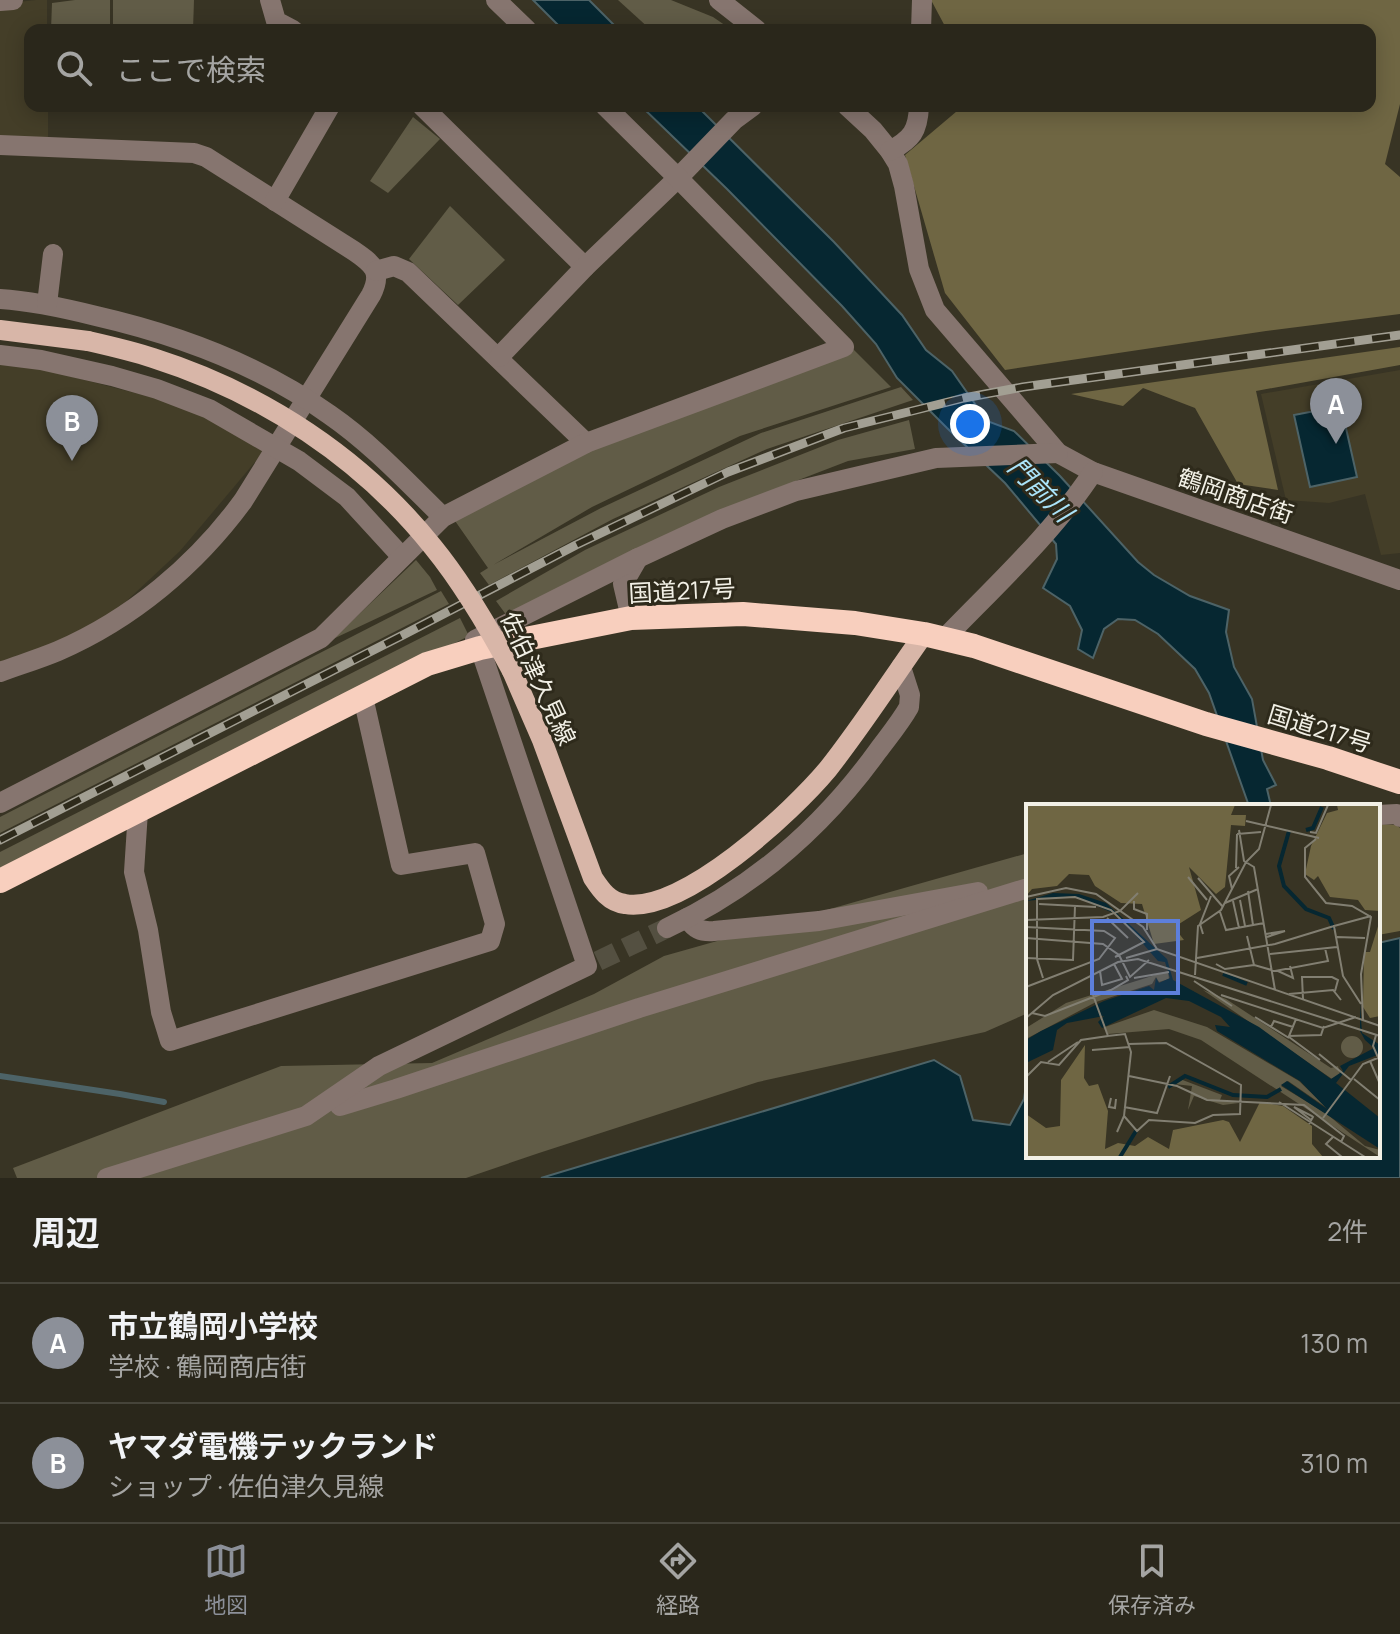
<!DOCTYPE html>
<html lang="ja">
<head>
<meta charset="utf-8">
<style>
	:root { --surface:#2a271b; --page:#363328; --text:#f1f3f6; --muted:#a5a5a3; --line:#46443a; --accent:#8c9099 }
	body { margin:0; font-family:Manrope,"Noto Sans JP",sans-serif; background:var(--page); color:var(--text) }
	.you { position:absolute; left:970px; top:424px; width:28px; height:28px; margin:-20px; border:6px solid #fff; border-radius:50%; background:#1a73e8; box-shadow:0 0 0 12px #1a73e833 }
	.badge { display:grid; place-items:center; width:52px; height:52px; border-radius:50%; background:var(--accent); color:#fff; font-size:26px; font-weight:700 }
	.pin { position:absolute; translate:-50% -66px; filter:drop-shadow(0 2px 4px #0008) }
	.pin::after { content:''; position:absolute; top:42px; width:28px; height:24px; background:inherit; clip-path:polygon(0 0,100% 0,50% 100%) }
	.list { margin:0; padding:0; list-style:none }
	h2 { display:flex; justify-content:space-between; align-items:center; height:104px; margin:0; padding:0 32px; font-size:34px }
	h2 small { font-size:26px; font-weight:400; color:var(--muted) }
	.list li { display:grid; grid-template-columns:52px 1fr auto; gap:24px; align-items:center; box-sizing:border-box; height:120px; padding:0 32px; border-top:2px solid var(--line) }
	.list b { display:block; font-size:30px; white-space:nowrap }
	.list p { margin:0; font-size:26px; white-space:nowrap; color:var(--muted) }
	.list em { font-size:26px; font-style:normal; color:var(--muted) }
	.icon { flex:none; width:44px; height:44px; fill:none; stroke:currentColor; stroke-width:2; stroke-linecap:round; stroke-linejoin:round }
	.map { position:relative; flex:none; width:1400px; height:1178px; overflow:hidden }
	.search { position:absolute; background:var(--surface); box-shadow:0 4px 20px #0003; left:24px; right:24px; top:24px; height:88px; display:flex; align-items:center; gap:20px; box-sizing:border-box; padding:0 28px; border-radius:16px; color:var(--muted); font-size:30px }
	.sheet { height:344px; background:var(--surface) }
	nav { display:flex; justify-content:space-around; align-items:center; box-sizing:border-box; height:112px; border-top:2px solid var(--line); background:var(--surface); font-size:22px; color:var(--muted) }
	nav a { display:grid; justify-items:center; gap:4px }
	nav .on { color:var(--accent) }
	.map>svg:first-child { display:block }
	.built { fill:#443e28 }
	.green { fill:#615c47 }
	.forest { fill:#6f6643 }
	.water { fill:#062731; stroke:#4d6367; stroke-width:2 }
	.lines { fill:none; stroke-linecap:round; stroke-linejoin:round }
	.stream { stroke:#4d6367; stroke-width:6 }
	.minor-tunnel { stroke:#545041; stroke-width:20; stroke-dasharray:20 10; stroke-linecap:butt }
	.minor { stroke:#86756f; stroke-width:20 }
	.major { stroke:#d8b6a8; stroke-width:20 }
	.highway { stroke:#f8cfbe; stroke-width:24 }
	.rail-casing { stroke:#a29f93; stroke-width:9 }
	.rail { stroke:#2e2a1b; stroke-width:6; stroke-dasharray:18; stroke-linecap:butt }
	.major-bridge { stroke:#d8b6a8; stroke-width:20 }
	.labels { text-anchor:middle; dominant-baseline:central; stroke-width:6; stroke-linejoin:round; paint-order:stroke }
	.street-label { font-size:24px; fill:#f2f0e6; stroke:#2e2a1b }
	.water-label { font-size:26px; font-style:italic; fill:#aae3f9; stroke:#2e2a1b }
	.inset-river { fill:none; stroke:#062731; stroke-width:4 }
	.inset-road { fill:none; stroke:#827f72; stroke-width:2 }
	.view { fill:#5d7fdc; fill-opacity:0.15; stroke:#5d7fdc; stroke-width:4 }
	.inset-edge { fill:none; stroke:#f2f0e6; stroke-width:4 }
</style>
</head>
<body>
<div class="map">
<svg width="1400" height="1178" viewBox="0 0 1400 1178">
	<rect width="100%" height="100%" fill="#383424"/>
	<g class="built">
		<path d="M36 0H47V30H30V106H48V140L0 137V4Z"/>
		<path d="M0 364 34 367 205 411 266 449 180 551 119 608 55 645 0 665Z"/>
		<path d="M1400 370V553L1381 555 1365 494 1329 503 1286 500 1261 394Z"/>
	</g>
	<g class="green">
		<path d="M75 0H110V30H51L52 3Z"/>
		<path d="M113 0H194L193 30H113Z"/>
		<path d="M618 0H671L713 17 732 30H651Z"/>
		<path d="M413 117 440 139 388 193 370 181Z"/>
		<path d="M450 206 505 260 458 305 409 259Z"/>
		<path d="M853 349 891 387 740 436 592 507 493 565 601 508 761 433 901 387 913 400 767 449 613 519 489 585 480 573 488 568 453 518 591 447Z"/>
		<path d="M909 420 915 449 848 461 796 481 507 616 496 601 585 550 719 487 838 440Z"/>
		<path d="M416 560 430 577 437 590 333 639Z"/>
		<path d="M441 591 449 604 0 833V817Z"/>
		<path d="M460 618 469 636 0 869V852Z"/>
		<path d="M1028 853V1013L985 1032 758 1082 539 1153 466 1178H17L13 1168 281 1066 432 1063 594 994 664 956Z"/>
	</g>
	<g class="forest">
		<path d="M931 0H1400V104L1385 164 1400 177V314L1266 331 1005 370 945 293 905 155 963 106H1370V30H947Z"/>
		<path d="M1400 347V365L1256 391 1278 490 1238 484 1195 408 1143 388 1123 406 1071 394Z"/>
		<path d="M1378 824 1397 825 1400 828V931L1378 935Z"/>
	</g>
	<g class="water">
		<path d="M533 0H589L619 30H563Z"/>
		<path d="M641 106H697L834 242 902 315 926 350 952 371 987 421 1014 431 1060 476 1138 562 1154 575 1190 596 1229 610 1226 632 1234 667 1252 699 1263 760 1276 785 1267 789 1271 806H1249L1209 693 1195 669 1158 634 1135 620 1118 619 1104 629 1093 658 1078 649 1082 630 1070 606 1043 588 1057 559 1056 544 1005 483 947 428 897 378 876 344 842 306 727 189Z"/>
		<path d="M1341 406 1357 477 1310 487 1294 415Z"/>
		<path d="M1400 938V1178H541L934 1060 960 1076 973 1120 1010 1125 1024 1099 1028 1071V1156H1378V943Z"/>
	</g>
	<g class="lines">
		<path class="stream" d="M0 1076 120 1094 164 1102"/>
		<path class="minor-tunnel" d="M598 961 667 928"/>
		<g class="minor">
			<path d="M270 0 276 21 293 30"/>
			<path d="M496 0 527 30"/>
			<path d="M719 0 757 30"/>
			<path d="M0 1 13 0"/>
			<path d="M921 30 922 0"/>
			<path d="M422 106 585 267"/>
			<path d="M847 106 873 130 890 151 898 164 904 186 919 269 935 310 1058 453 1093 472 1400 580"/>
			<path d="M0 145 194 153 206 157 354 251C373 264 383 272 371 295L243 501C196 565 132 619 58 651 39 659 19 665 0 672"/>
			<path d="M890 151C912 139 918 131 919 106"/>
			<path d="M275 201 330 106"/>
			<path d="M376 271 394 266 408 272 586 443"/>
			<path d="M0 299C33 301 64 308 96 316 179 335 260 365 330 415 372 444 407 482 443 517"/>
			<path d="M47 304 53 254"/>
			<path d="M0 355 41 360 112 376 157 389 209 409 299 461 347 497 402 557"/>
			<path d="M499 357 585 267 678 178 734 120 753 106"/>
			<path d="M631 618 623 584 638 558"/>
			<path d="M944 639C994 587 1054 532 1093 472"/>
			<path d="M475 640 638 558 722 519 796 491 936 458 1058 453"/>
			<path d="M0 803 321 638 443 517 586 443 844 347 678 178 605 106"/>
			<path d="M138 811 134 872 148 930 161 1012 170 1041 490 941 495 924 475 853 401 865 363 697"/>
			<path d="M1378 815 1397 814 1400 817"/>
			<path d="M687 918C695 929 700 932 714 931L819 921 978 892"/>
			<path d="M667 928C753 888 822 828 877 752 888 737 900 723 909 707L910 695 901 667"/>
			<path d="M340 1106 396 1089 639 1008 1028 888"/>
			<path d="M107 1178 306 1116 379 1066 587 966 480 648"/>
		</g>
		<g class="major">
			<path d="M0 330 88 341"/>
			<path d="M512 671 542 740 593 878C601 890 609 902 625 904 683 914 793 811 828 769 862 726 892 679 924 634"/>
		</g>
		<path class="highway" d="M0 881 427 664 480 648 631 618 743 614 855 623 924 634 974 646 1206 724 1328 758 1400 782"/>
		<g class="rail-casing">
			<path id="rail" d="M0 840 403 635 576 545 728 472 844 428 964 398 1023 387 1400 335"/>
		</g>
		<use href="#rail" class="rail"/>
		<path class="major-bridge" d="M88 341C110 346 132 351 153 358 263 393 362 458 433 547 464 585 489 628 512 671"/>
	</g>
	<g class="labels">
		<g class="street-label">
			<text transform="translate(1236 495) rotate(19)">鶴岡商店街</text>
			<text transform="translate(682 590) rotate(-3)">国道217号</text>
			<text transform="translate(539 678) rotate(65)">佐伯津久見線</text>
			<text transform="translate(1320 728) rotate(17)">国道217号</text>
		</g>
		<g class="water-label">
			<text transform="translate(1041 489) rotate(45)">門前川</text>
		</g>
	</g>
	<g transform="translate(1026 804)">
		<rect width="354" height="354" fill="#383424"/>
		<path d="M142 167 143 175 133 178 130 173 126 180 70 198 0 235V224L40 199ZM177 186 200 195 305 264 312 262 314 270 306 275ZM128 206 181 223 273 277 301 304 262 277 255 282 301 310 339 342 354 346V353L175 236 143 225 82 230 79 223ZM315 243a11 11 0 1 1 22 0a11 11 0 1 1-22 0ZM154 275 196 291 194 296 213 299 197 301 168 292 162 306 166 282 148 280Z" fill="#615c47"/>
		<path d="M0 1H209L205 11H220L219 22 205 21 199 83 190 90 163 63 175 106 153 120 151 127 158 136 128 140 116 100 95 99 69 82 63 71 43 70 31 82 6 85 0 92ZM311 1H354V107L339 106 332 96 304 93 292 72 288 76 279 70 285 42 301 9 312 6ZM354 116V212L344 214 337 203 338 148H344ZM59 241 58 274 63 282 72 280 82 307 79 345 92 339 109 342 122 333 143 345 147 326 197 316 203 318 214 338 234 298 257 302 286 322V340L297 353H0V310L20 324 34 322 35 276Z" fill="#6f6643"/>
		<path d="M27 89 53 90 80 99 141 155 147 176 233 223 305 275 317 267 314 262 348 244 339 236 334 227V199L336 229 354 241V250L323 262 310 279 354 314V345L255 281 261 277 301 305 274 277 191 227 189 221 204 223 195 213 163 197 140 194 76 224 72 218 78 212 41 219 31 226 27 246 0 259V236L15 227 78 197 123 182 128 186 130 174 133 179 144 174 139 158 132 157 92 111 47 92 0 97Z" fill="#062731"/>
		<path class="inset-river" d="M280 26 287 24 296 3M263 27 253 62 258 82 280 105 303 114 308 125M197 170 221 180M142 283 159 272 207 291 241 293 255 285M94 353 110 327"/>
		<path class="inset-road" d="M220 17 293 34M213 26 218 57 228 63 249 186M284 28 290 29 302 1M211 30 235 28M290 35 279 44V73L300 99 326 102 345 113 335 170 337 216M210 64 211 30M162 73 181 96M172 74 197 103M206 85 203 72 213 63M222 87 227 121M0 93 40 84 70 90 117 123 131 145M214 96 219 122M108 97V105L121 110V126M207 97 213 124M199 99 232 85M13 100 70 103M194 108 200 126 238 119M81 114 102 134M0 116 77 113 94 107 112 89M0 123 78 127 89 134 73 155 0 183M177 130 174 120 185 92M240 130 259 127 241 133M221 132 228 161 249 167 302 157 299 144M311 133 339 134M0 134 77 140 93 151 104 173 123 156M244 150 311 143M0 154 47 156 49 102M100 154 131 145 354 222M171 154 249 140 308 122M190 160 199 165 228 161M74 167 76 181 96 175 88 160M252 167 267 174 264 162M169 171 172 122 195 106 220 58 233 45 245 1M17 174 11 155V95L49 93 85 106 118 138 89 153M108 174 143 168M168 177 206 202M263 190 307 186 315 196M67 191 82 232 99 230 105 248 98 312 91 328M195 191 297 224 330 213M277 195 276 173H306L312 176 309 187M335 200 317 172 308 122 345 112M6 209 19 212 85 186 102 176 100 172M229 213 263 234M0 214 27 191 92 158 112 155 354 232M270 215 263 232 295 231 298 222M245 223 248 217 267 223M350 231 347 242 354 258M263 233 294 256M66 246 104 243M293 250 325 276M344 257 354 280M22 258 52 238M103 272 151 282 181 296 278 301 318 332 315 338M0 273 15 258 33 261 55 236 82 232M328 275 354 296M85 294 83 303 89 304 90 295M253 298 339 353M98 303 131 309 144 272M98 312 111 327 123 316 169 319 187 311 214 310 215 281 140 239 102 240M297 314 337 260 354 253M283 320 287 313 286 312 268 303 285 316M307 333 300 340 316 353"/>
		<path class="view" d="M66 117H152V189H66Z"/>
		<rect width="354" height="354" class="inset-edge"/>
	</g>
</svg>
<div class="you"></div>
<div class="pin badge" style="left:1336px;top:444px">A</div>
<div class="pin badge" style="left:72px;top:461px">B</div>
<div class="search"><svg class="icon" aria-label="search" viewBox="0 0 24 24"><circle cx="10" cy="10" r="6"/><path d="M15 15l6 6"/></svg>ここで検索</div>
</div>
<section class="sheet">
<h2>周辺<small>2件</small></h2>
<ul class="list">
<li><span class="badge">A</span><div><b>市立鶴岡小学校</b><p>学校 · 鶴岡商店街</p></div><em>130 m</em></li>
<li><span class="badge">B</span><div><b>ヤマダ電機テックランド</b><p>ショップ · 佐伯津久見線</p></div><em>310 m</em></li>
</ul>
</section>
<nav>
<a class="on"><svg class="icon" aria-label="map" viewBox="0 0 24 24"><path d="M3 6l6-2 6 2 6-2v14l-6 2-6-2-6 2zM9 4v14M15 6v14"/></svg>地図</a>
<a><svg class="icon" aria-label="directions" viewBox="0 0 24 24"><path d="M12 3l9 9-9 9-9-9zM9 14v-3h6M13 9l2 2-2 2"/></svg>経路</a>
<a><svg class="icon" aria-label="saved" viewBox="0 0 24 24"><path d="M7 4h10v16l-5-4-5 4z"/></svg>保存済み</a>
</nav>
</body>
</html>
